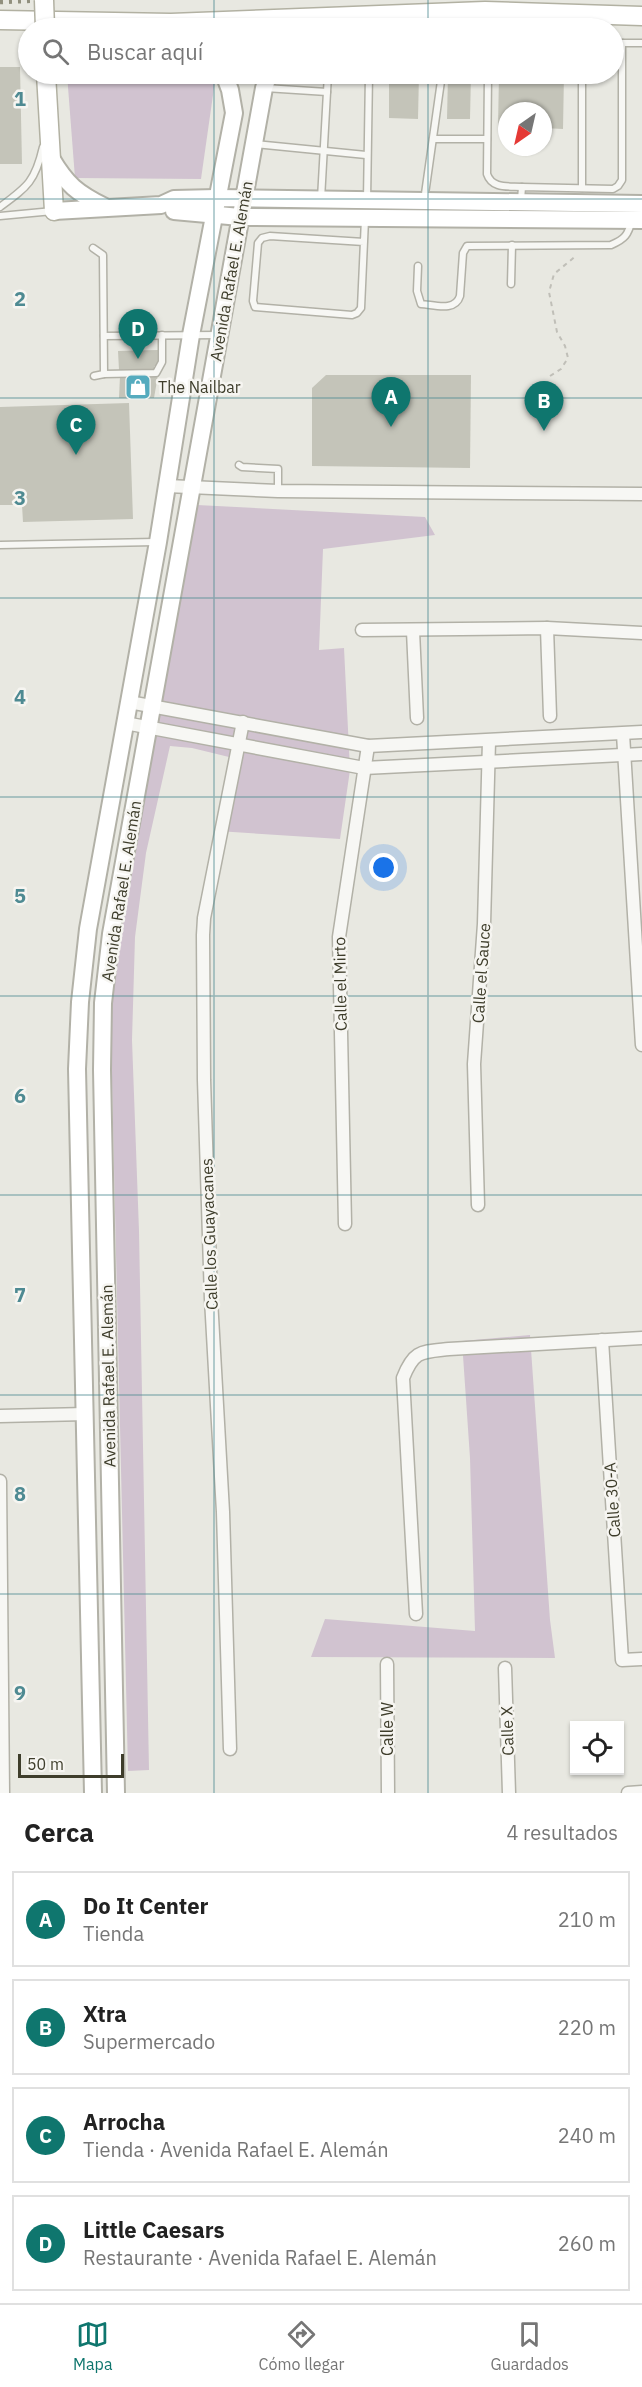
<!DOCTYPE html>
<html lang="es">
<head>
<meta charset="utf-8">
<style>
	:root { --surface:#fff; --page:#f6f6f6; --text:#222; --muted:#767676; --line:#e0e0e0; --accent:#0f766e }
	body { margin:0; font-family:"IBM Plex Sans",sans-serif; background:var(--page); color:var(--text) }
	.controls { position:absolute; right:18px; bottom:18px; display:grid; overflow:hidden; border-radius:0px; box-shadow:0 2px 4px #0004 }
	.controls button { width:54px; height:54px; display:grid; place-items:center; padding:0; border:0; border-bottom:2px solid var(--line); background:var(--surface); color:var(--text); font:30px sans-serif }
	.compass { position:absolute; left:498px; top:102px; width:54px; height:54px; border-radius:50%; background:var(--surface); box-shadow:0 2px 4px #0004; rotate:214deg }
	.scale { position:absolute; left:18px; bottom:15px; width:106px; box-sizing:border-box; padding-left:6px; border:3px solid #3e3d2b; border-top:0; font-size:16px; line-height:21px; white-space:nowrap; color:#3e3d2b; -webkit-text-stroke:4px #f6f5f1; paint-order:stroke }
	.you { position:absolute; left:384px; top:868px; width:21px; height:21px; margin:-15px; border:4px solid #fff; border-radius:50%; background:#1a73e8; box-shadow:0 0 0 9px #1a73e833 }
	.badge { display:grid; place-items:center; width:39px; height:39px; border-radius:50%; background:var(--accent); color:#fff; font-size:20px; font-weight:700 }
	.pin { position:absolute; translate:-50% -50px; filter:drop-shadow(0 2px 3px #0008) }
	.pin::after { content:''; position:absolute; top:32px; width:21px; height:18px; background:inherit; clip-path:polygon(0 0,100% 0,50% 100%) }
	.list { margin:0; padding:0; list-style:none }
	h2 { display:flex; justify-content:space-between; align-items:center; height:78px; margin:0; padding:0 24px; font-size:26px }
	h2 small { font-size:20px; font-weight:400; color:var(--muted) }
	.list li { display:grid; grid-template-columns:39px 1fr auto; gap:18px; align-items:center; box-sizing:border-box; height:96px; margin:0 12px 12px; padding:0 12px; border:2px solid var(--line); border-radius:0px }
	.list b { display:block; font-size:22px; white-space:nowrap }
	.list p { margin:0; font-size:20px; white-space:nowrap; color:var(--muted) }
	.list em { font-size:20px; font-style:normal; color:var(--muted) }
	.icon { flex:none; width:33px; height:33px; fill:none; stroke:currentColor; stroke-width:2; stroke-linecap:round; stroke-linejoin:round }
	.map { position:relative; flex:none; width:642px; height:1793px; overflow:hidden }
	.search { position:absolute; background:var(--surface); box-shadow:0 2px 4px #0004; left:18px; right:18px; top:18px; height:66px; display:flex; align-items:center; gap:15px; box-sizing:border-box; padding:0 21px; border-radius:33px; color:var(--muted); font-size:22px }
	.sheet { height:510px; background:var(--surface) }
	nav { display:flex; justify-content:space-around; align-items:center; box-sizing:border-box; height:84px; border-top:2px solid var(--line); background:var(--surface); font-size:16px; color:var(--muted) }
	nav a { display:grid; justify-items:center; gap:3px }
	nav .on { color:var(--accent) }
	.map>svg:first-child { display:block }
	.green { fill:#d1c3d0 }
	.building { fill:#c4c4b9 }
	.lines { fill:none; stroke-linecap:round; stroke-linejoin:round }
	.lane-casing { stroke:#b2b1a7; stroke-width:9 }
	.street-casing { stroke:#b2b1a7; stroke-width:15 }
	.secondary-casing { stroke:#b2b1a7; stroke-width:20 }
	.primary-casing { stroke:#b2b1a2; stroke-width:21 }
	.path { stroke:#c0bfb8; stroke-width:2; stroke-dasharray:4.5 4.5; stroke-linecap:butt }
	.lane { stroke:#f7f7f4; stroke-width:6 }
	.street { stroke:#f7f7f4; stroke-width:12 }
	.secondary { stroke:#fff; stroke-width:16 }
	.primary { stroke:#fff; stroke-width:18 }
	.rail { stroke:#908f7d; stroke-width:4.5; stroke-dasharray:3 6; stroke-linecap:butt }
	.primary-bridge-casing { stroke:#b2b1a2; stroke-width:21; stroke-linecap:butt }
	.primary-bridge { stroke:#fff; stroke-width:18 }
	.grid { fill:none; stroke:#4e8a92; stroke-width:1.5; stroke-opacity:0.55 }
	.labels { text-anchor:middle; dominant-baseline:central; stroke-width:5; stroke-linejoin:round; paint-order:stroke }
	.street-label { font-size:16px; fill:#3e3d2b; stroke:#f6f5f1 }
	.poi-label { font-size:16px; fill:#3e3d2b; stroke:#f6f5f1; text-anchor:start }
	.grid-label { font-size:20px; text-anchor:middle; font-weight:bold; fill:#4e8a92; stroke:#f6f5f1; stroke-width:5; stroke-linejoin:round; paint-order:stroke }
</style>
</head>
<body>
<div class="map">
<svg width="642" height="1793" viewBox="0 0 642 1793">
	<rect width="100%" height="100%" fill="#e8e8e1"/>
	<g class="green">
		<path d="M67 74H216L201 179 75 178Z"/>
		<path d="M197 505 425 517 435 535 323 549 319 650 344 648 350 770 340 839 217 831 229 757 192 748 170 746 146 853 135 937 132 1040 139 1231 149 1770 128 1771 110 995 118 925Z"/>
		<path d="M530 1335 550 1620 555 1658 311 1657 325 1619 475 1631 470 1458 462 1341Z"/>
	</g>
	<g class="building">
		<path d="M0 67H20L22 164H0Z"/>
		<path d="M389 74H419L418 119 389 118Z"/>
		<path d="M448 74H471L470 119H447Z"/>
		<path d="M499 74H564L563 129 543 128V111H507V128L498 127Z"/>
		<path d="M158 350V366H154V369L119 370 118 351Z"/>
		<path d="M158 375 154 398H119L120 376Z"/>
		<path d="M326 375H471L470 468 312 466V388Z"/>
		<path d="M129 403 133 519 23 522 22 505H0V407Z"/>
	</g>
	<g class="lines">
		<g class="lane-casing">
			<g id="lane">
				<path d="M490 15 503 28"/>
				<path d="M394 28 404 18"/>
				<path d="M614 43H642"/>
				<path d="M488 74 487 174C492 189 508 186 522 187"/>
				<path d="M582 74V188"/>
				<path d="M265 88 327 92"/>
				<path d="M433 139H487"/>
				<path d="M255 144 366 155"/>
				<path d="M321 199 328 74"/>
				<path d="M367 200 369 74"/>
				<path d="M521 200 522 187 613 189 618 186 622 180V43"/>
				<path d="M424 201 442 74"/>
				<path d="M0 207C27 187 35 182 43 147"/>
				<path d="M0 216 53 211"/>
				<path d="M364 242 270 236 262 238 258 243 253 301 255 307 352 315 357 313 361 308 365 219"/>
				<path d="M93 248 103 255 104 374 94 376"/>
				<path d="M418 266 417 291 421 304C435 305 455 312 460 296L463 253 467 246 611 245C625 239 628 235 632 220"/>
				<path d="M511 284 512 245"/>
				<path d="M104 336 217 335"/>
				<path d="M104 374 156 373 162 362V335"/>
				<path d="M239 465 242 467 278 469V491"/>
				<path d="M0 545 155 542"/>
			</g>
		</g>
		<g class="street-casing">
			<g id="street">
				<path d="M167 486 278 491 642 494"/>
				<path d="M547 628 550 716"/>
				<path d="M362 630 547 628 642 633"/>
				<path d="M413 631 417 718"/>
				<path d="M129 702 368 746 642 732"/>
				<path d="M125 723 364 768 642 754"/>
				<path d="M623 734 642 1045"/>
				<path d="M478 1205 474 1064 484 924 489 741"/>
				<path d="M345 1224 339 937 368 746"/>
				<path d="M602 1340 622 1660 642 1659"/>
				<path d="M0 1416 86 1414"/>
				<path d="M0 1481 3 1793"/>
				<path d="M416 1614 403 1378C414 1350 421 1352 449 1349L642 1338"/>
				<path d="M387 1664 388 1793"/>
				<path d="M505 1668 509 1793"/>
				<path d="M230 1749 223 1512 211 1299 204 1080 203 935 204 918 243 722"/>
				<path d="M628 1793 642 1792"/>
			</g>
		</g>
		<g class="secondary-casing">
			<g id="secondary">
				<path d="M51 158C67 185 77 193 105 207"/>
				<path d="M54 211 161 205 174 199 216 198 642 204"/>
				<path d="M174 211 240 217 642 220"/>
				<path d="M93 1793 77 1069 80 1002 88 929 158 542 191 335 234 113 230 90 224 74"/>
				<path d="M116 1793 102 1070 103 1003 111 934 264 88 269 74"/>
			</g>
		</g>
		<g class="primary-casing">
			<g id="primary">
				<path d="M0 20 171 23 485 11 642 16"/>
				<path d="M46 74 54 211"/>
			</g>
		</g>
		<path class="path" d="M550 376 561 369 568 358 565 346 557 332 549 292 554 274 577 255"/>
		<use href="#lane" class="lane"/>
		<use href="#street" class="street"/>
		<use href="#secondary" class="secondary"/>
		<use href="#primary" class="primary"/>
		<path class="rail" d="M0 2 52 0"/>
		<g class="primary-bridge-casing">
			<path id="primary-bridge" d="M44 0 45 28"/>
		</g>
		<use href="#primary-bridge" class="primary-bridge"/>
	</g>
	<path class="grid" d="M214 0V28M428 0V28M214 74V1793M428 74V1793M0 199H642M0 398H642M0 598H642M0 797H642M0 996H642M0 1195H642M0 1395H642M0 1594H642"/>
	<defs>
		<g id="shop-square" transform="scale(1.35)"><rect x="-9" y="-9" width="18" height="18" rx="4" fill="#55abbe" stroke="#f6f5f1"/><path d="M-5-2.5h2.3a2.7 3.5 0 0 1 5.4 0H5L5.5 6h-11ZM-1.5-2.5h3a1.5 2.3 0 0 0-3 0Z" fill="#fff"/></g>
	</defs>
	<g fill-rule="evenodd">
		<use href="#shop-square" x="138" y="387"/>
	</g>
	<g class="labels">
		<g class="street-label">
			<text transform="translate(231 271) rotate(-80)">Avenida Rafael E. Alemán</text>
			<text transform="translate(121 891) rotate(-81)">Avenida Rafael E. Alemán</text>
			<text transform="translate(481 973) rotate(-86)">Calle el Sauce</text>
			<text transform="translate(340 984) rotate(-91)">Calle el Mirto</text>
			<text transform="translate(209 1234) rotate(-92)">Calle los Guayacanes</text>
			<text transform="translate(108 1376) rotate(-91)">Avenida Rafael E. Alemán</text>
			<text transform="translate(612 1500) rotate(-94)">Calle 30-A</text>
			<text transform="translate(387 1729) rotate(-90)">Calle W</text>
			<text transform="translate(507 1731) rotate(-92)">Calle X</text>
		</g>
		<g class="poi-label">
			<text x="158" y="387">The Nailbar</text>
		</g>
	</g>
	<g class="grid-label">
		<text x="20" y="106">1</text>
		<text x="20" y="306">2</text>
		<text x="20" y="505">3</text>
		<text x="20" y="704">4</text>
		<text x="20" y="903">5</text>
		<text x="20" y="1103">6</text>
		<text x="20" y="1302">7</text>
		<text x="20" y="1501">8</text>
		<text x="20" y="1700">9</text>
	</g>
</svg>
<div class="controls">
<button><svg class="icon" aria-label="locate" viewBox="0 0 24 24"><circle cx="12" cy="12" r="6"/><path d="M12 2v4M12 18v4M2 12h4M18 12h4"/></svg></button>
</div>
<svg class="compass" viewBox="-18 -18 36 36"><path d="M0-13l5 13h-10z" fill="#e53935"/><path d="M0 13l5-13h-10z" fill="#767676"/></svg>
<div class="scale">50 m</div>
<div class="you"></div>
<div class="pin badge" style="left:391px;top:427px">A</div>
<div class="pin badge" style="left:544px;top:431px">B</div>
<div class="pin badge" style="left:76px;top:455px">C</div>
<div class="pin badge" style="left:138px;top:359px">D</div>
<div class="search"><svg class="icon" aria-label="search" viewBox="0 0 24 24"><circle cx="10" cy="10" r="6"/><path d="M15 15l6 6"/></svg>Buscar aquí</div>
</div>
<section class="sheet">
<h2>Cerca<small>4 resultados</small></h2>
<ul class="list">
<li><span class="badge">A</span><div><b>Do It Center</b><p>Tienda</p></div><em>210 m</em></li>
<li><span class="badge">B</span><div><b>Xtra</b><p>Supermercado</p></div><em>220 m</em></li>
<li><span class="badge">C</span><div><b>Arrocha</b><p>Tienda · Avenida Rafael E. Alemán</p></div><em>240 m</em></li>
<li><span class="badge">D</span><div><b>Little Caesars</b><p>Restaurante · Avenida Rafael E. Alemán</p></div><em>260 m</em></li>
</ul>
</section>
<nav>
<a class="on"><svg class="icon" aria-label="map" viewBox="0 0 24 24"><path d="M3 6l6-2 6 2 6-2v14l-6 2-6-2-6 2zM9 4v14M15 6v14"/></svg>Mapa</a>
<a><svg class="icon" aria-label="directions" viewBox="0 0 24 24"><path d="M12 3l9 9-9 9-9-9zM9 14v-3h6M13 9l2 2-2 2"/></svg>Cómo llegar</a>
<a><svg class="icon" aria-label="saved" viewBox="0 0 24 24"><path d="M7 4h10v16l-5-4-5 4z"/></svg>Guardados</a>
</nav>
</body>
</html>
